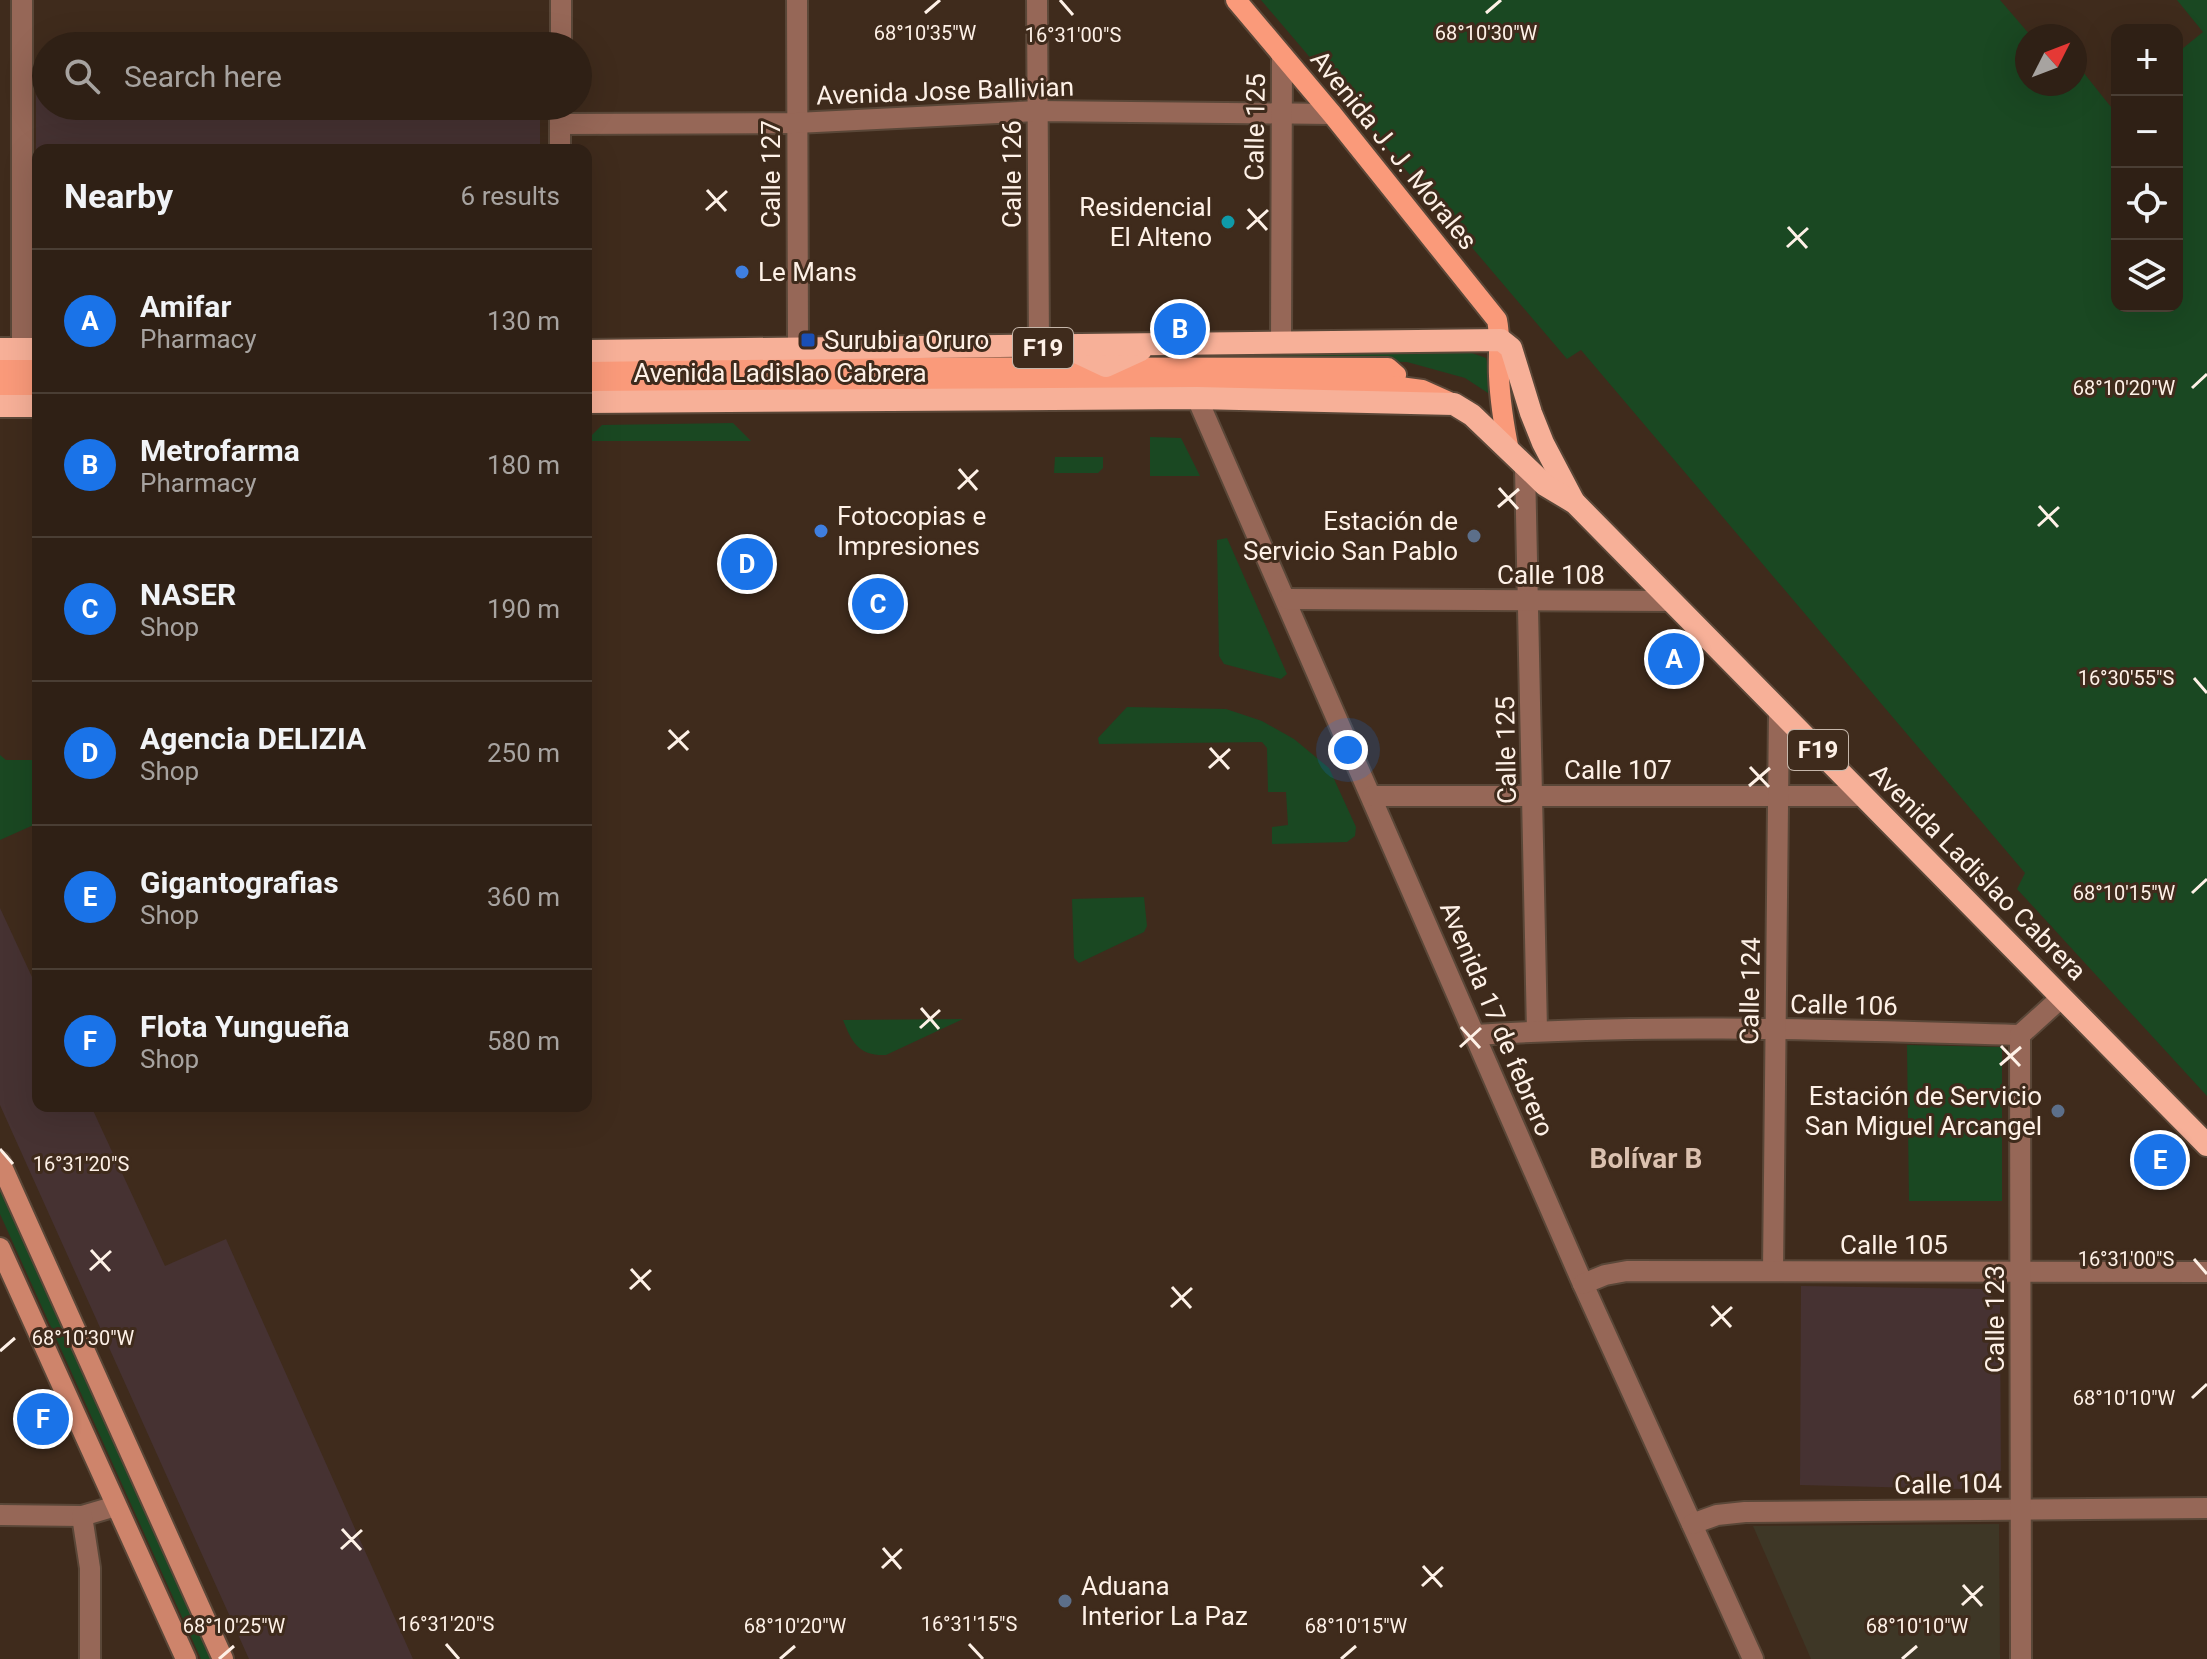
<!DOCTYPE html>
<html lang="en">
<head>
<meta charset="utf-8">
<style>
	:root { --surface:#2f2015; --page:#3b2d22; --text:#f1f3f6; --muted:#a7a3a0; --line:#4a3e34; --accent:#1a73e8 }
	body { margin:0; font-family:Roboto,sans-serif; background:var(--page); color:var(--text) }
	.controls { position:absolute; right:24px; top:24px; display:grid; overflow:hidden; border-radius:16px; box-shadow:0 8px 32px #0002 }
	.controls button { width:72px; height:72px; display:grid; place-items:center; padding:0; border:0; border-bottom:2px solid var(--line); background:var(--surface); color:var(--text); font:40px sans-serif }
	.compass { position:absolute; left:2015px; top:24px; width:72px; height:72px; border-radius:50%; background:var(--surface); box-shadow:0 8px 32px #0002; rotate:48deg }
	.you { position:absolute; left:1348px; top:750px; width:28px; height:28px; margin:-20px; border:6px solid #fff; border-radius:50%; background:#1a73e8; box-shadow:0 0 0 12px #1a73e833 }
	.badge { display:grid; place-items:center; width:52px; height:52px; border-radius:50%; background:var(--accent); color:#fff; font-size:26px; font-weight:700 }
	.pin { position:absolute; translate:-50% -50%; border:4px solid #fff; box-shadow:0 2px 8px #0006 }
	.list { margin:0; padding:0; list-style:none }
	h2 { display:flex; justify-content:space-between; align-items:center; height:104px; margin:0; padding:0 32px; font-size:34px }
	h2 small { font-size:26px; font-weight:400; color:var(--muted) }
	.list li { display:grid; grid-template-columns:52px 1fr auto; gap:24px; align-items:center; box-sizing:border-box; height:144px; padding:0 32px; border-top:2px solid var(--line) }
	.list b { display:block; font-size:30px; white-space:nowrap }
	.list p { margin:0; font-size:26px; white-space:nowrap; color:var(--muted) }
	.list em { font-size:26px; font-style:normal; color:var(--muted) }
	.icon { flex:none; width:44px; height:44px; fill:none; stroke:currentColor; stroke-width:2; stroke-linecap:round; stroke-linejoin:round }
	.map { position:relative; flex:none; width:2207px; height:1659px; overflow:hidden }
	.search { position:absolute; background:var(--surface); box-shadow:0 8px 32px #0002; left:32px; top:32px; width:560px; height:88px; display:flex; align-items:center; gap:20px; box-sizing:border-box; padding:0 28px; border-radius:44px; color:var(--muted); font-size:30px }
	.panel { position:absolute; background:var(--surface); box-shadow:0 8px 32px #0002; left:32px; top:144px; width:560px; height:968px; border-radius:16px }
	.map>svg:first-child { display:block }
	.commercial { fill:#3e3726 }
	.industrial { fill:#463232 }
	.green { fill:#1a4822 }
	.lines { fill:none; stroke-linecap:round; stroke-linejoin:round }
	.minor-casing { stroke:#5a4738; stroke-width:24 }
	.tertiary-casing { stroke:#5a4738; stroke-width:24 }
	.secondary-casing { stroke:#5a4738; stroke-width:24 }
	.primary-casing { stroke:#5a4738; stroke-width:24 }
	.trunk-casing { stroke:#5a4738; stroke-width:26 }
	.minor { stroke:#966757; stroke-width:20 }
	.tertiary { stroke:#966757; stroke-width:20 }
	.secondary { stroke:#ce846b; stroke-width:20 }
	.primary { stroke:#fa9a7a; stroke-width:20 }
	.trunk { stroke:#f7b098; stroke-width:22 }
	.ticks { fill:none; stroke:#fef1e7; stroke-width:3 }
	.culture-dot { fill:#0f9aa8; stroke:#3f2b1c; stroke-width:3 }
	.shop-dot { fill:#3f7fe0; stroke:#3f2b1c; stroke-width:3 }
	.transit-dot { fill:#1a4fb4; stroke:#3f2b1c; stroke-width:3 }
	.service-dot { fill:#5c6f8a; stroke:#3f2b1c; stroke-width:3 }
	.labels { text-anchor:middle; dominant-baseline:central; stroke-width:6; stroke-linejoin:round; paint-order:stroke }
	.shield { fill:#3f2b1c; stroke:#c5b6aa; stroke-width:2 }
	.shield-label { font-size:24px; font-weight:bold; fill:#fef1e7 }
	.street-label { font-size:26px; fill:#fef1e7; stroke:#3f2b1c }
	.poi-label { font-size:26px; fill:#fef1e7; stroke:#3f2b1c; text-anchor:start }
	.neighbourhood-label { font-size:28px; font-weight:bold; fill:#dbc1af; stroke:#3f2b1c }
	.ticks-label { font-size:20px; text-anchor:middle; fill:#fef1e7; stroke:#3f2b1c; stroke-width:6; stroke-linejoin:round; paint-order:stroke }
</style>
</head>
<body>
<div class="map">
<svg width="2207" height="1659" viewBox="0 0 2207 1659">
	<rect width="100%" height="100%" fill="#3f2b1c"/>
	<path class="commercial" d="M1999 1524 2000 1659H1811L1753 1526Z"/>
	<g class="industrial">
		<path d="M36 70H46V106H540V150H38L36 312Z"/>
		<path d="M0 908 38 990V1106H91L165 1266 226 1239 413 1659H249L0 1105Z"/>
		<path d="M1801 1286 1985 1289 2000 1305 2001 1490 1800 1485Z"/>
	</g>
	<g class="green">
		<path d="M1261 0H2000L2031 36H2027V84H2075V62L2111 107 2117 103V306H2177V53L2203 32 2177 0H2207V1096L2017 889 2025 873 1581 350 1567 359Z"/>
		<path d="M1469 352 1486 358 1492 380 1491 395 1465 378 1407 362 1139 357Z"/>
		<path d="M733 423 751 441H586L602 425Z"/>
		<path d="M1150 437 1181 438 1200 476H1150Z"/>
		<path d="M1055 457H1103V468L1098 473H1054Z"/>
		<path d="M1227 538 1287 674 1281 679 1224 664 1219 656 1217 540Z"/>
		<path d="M1127 707 1226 709 1262 721 1294 739 1329 768 1356 827 1355 836 1347 842 1272 844V827L1288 825 1286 792H1268L1267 748 1262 742 1099 744 1098 738Z"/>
		<path d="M0 755 6 760H38V823L0 840Z"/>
		<path d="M1144 897 1147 926 1144 932 1079 963 1074 958 1072 899Z"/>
		<path d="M963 1019 886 1055C859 1056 852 1043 843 1020Z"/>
		<path d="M1907 1045 2002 1047V1201H1909Z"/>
		<path d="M0 1189 212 1659H201L0 1214Z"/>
	</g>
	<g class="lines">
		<g class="minor-casing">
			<g id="minor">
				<path d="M797 0 798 348"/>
				<path d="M1037 0 1039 348"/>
				<path d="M561 46V0"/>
				<path d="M560 106V150"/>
				<path d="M560 124 796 123 1038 111 1332 114"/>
				<path d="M1281 343 1282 55"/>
				<path d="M22 349V0"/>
				<path d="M1197 398 1583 1284 1753 1659"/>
				<path d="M1525 467 1537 1031"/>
				<path d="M1287 599 1672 601"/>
				<path d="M1372 796H1863"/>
				<path d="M1476 1035C1656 1023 1839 1030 2020 1035"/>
				<path d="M1773 1271 1779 711"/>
				<path d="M1583 1284 1605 1275 1627 1271 2207 1272"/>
				<path d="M0 1515 82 1516 116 1506"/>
				<path d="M82 1516 90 1568V1659"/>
				<path d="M1692 1524 1717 1515 1745 1512 2207 1508"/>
			</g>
		</g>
		<g class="tertiary-casing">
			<path id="tertiary" d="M2021 1659 2020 1035 2062 997"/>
		</g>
		<g class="secondary-casing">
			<g id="secondary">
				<path d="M0 1162 223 1659"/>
				<path d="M0 1248 186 1659"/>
			</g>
		</g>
		<g class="primary-casing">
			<g id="primary">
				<path d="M1236 0 1332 114 1497 320C1501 339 1498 356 1499 376 1500 401 1504 426 1509 451"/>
				<path d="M586 367 1388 368 1396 375 1392 386"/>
				<path d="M0 370 38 369"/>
				<path d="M586 386H1392L1422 390 1451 403"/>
				<path d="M0 388H38"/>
			</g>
		</g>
		<g class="trunk-casing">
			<g id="trunk">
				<path d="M0 349H38"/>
				<path d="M1070 349 1106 366 1141 350"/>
				<path d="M586 351 1501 340 1511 348 1531 413 1543 443 1574 502"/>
				<path d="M586 402 1197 398 1454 404 1472 415 1545 485 1575 503 2207 1145"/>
				<path d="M0 406H38"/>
			</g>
		</g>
		<use href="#minor" class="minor"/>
		<use href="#tertiary" class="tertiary"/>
		<use href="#secondary" class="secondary"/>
		<use href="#primary" class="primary"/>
		<use href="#trunk" class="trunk"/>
	</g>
	<path class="ticks" d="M1060 0 1073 15M925 13 940 0M1486 13 1501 0M707 190 726 211M1248 209 1267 230M706 210 727 191M1788 227 1807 248M1247 229 1268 210M1787 247 1808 228M2192 388 2207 374M959 469 977 490M1499 488 1518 509M958 489 978 470M2039 506 2058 527M1498 507 1519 489M2038 526 2059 507M2194 678 2207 693M669 730 688 750M1210 748 1229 769M668 749 689 731M1750 767 1769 787M1209 768 1230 749M1749 786 1770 768M2192 893 2207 879M921 1008 939 1029M1461 1027 1480 1048M920 1028 940 1010M2001 1046 2020 1066M1460 1047 1481 1028M2000 1065 2021 1047M0 1149 13 1164M91 1250 110 1271M2194 1259 2207 1274M631 1269 650 1290M90 1270 111 1251M1172 1287 1191 1308M630 1289 651 1270M1712 1306 1731 1327M1171 1307 1192 1288M1711 1326 1732 1307M0 1351 15 1338M2192 1398 2207 1384M342 1529 361 1550M883 1548 901 1569M341 1549 362 1530M1423 1566 1442 1587M882 1568 902 1549M1963 1585 1982 1606M1422 1586 1443 1567M1962 1605 1983 1586M446 1644 459 1659M969 1644 983 1659M219 1659 234 1646M780 1659 795 1646M1341 1659 1356 1646M1902 1659 1917 1646"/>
	<circle class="culture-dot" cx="1228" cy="222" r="8"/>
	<g class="shop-dot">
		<circle cx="742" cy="272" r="8"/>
		<circle cx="821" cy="531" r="8"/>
	</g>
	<rect class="transit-dot" x="800" y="332" width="16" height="16" rx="4"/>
	<g class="service-dot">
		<circle cx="1474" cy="536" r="8"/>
		<circle cx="2058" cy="1111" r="8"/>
		<circle cx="1065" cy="1601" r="8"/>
	</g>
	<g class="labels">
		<g class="shield">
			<rect x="1013" y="328" width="60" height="40" rx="6"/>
			<rect x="1788" y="730" width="60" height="40" rx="6"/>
		</g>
		<g class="shield-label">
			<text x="1043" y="348">F19</text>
			<text x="1818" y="750">F19</text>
		</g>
		<g class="street-label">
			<text transform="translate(945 91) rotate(-2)">Avenida Jose Ballivian</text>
			<text transform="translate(1255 127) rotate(-89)">Calle 125</text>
			<text transform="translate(1394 150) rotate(51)">Avenida J. J. Morales</text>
			<text transform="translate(771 174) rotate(-90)">Calle 127</text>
			<text transform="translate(1012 174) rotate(-90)">Calle 126</text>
			<text x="780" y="373">Avenida Ladislao Cabrera</text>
			<text x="1551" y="575">Calle 108</text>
			<text transform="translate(1506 750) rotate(-91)">Calle 125</text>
			<text x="1618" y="770">Calle 107</text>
			<text transform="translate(1978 872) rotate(45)">Avenida Ladislao Cabrera</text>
			<text transform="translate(1750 991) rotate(-89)">Calle 124</text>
			<text transform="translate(1844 1005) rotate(1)">Calle 106</text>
			<text transform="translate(1497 1019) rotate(67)">Avenida 17 de febrero</text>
			<text x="1894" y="1245">Calle 105</text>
			<text transform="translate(1995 1319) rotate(-90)">Calle 123</text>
			<text transform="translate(1948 1484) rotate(-1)">Calle 104</text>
		</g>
		<g class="poi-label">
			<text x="1212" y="207" text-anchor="end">Residencial<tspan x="1212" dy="30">El Alteno</tspan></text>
			<text x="758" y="272">Le Mans</text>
			<text x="824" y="340">Surubi a Oruro</text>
			<text x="837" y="516">Fotocopias e<tspan x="837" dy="30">Impresiones</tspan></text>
			<text x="1458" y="521" text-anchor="end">Estación de<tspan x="1458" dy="30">Servicio San Pablo</tspan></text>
			<text x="2042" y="1096" text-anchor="end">Estación de Servicio<tspan x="2042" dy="30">San Miguel Arcangel</tspan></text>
			<text x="1081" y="1586">Aduana<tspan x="1081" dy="30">Interior La Paz</tspan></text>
		</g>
		<g class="neighbourhood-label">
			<text x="1646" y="1158">Bolívar B</text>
		</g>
	</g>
	<g class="ticks-label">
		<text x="925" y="40">68°10'35"W</text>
		<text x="1486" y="40">68°10'30"W</text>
		<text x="1073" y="42">16°31'00"S</text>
		<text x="2124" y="395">68°10'20"W</text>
		<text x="2126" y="685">16°30'55"S</text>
		<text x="2124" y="900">68°10'15"W</text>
		<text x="81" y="1171">16°31'20"S</text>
		<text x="2126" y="1266">16°31'00"S</text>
		<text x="83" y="1345">68°10'30"W</text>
		<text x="2124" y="1405">68°10'10"W</text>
		<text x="446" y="1631">16°31'20"S</text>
		<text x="969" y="1631">16°31'15"S</text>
		<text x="234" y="1633">68°10'25"W</text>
		<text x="795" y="1633">68°10'20"W</text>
		<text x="1356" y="1633">68°10'15"W</text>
		<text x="1917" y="1633">68°10'10"W</text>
	</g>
</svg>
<div class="controls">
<button>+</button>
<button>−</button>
<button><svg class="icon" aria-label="locate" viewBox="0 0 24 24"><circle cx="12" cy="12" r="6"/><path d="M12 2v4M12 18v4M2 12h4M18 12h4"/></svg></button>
<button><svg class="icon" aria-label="layers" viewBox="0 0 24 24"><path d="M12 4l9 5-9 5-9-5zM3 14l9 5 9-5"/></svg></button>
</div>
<svg class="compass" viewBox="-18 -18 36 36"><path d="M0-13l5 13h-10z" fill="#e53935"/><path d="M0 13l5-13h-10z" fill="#a7a3a0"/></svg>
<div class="you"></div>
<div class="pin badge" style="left:1674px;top:659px">A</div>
<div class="pin badge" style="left:1180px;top:329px">B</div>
<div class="pin badge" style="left:878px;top:604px">C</div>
<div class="pin badge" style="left:747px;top:564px">D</div>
<div class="pin badge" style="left:2160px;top:1160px">E</div>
<div class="pin badge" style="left:43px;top:1419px">F</div>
<div class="search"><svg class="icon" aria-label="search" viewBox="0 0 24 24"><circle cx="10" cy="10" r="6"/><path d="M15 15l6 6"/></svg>Search here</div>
<section class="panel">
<h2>Nearby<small>6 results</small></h2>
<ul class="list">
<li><span class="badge">A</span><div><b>Amifar</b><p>Pharmacy</p></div><em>130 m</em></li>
<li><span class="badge">B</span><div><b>Metrofarma</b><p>Pharmacy</p></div><em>180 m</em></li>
<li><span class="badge">C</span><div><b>NASER</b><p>Shop</p></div><em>190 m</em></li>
<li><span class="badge">D</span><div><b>Agencia DELIZIA</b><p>Shop</p></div><em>250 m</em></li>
<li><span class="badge">E</span><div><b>Gigantografias</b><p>Shop</p></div><em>360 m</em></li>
<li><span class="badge">F</span><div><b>Flota Yungueña</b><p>Shop</p></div><em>580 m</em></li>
</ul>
</section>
</div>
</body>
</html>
